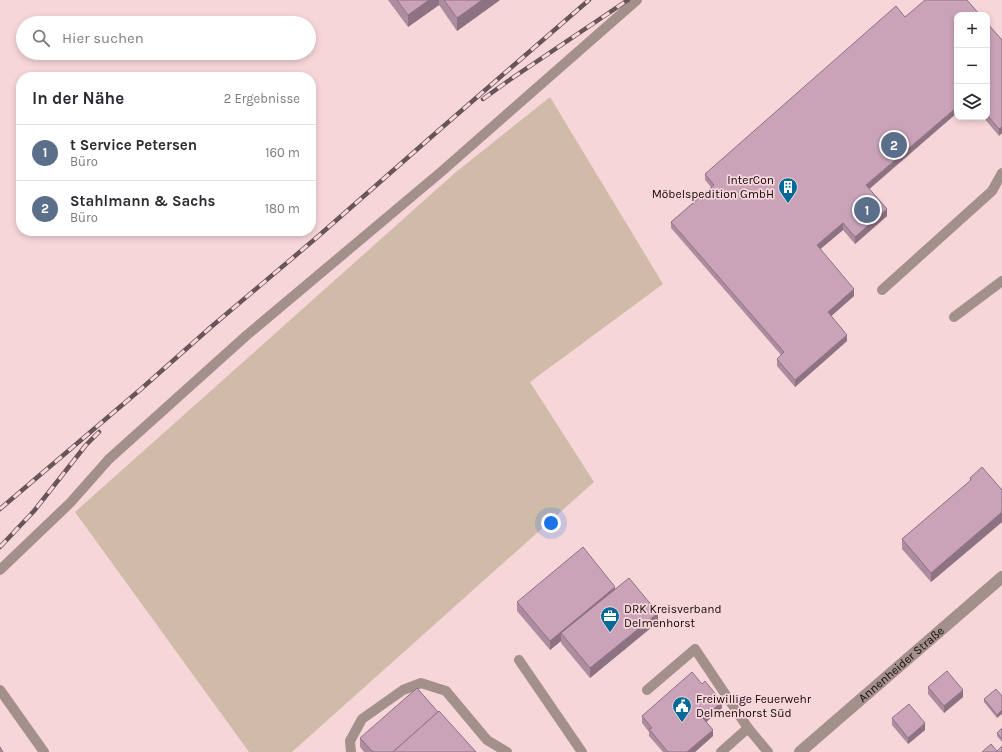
<!DOCTYPE html>
<html lang="de">
<head>
<meta charset="utf-8">
<style>
	:root { --surface:#fff; --page:#f7f7f7; --text:#2b2b33; --muted:#7c7c81; --line:#e1e1e2; --accent:#006b98 }
	body { margin:0; font-family:Karla,sans-serif; background:var(--page); color:var(--text) }
	.controls { position:absolute; right:12px; top:12px; display:grid; overflow:hidden; border-radius:8px; box-shadow:0 2px 6px #0003 }
	.controls button { width:36px; height:36px; display:grid; place-items:center; padding:0; border:0; border-bottom:1px solid var(--line); background:var(--surface); color:var(--text); font:20px sans-serif }
	.you { position:absolute; left:551px; top:523px; width:14px; height:14px; margin:-10px; border:3px solid #fff; border-radius:50%; background:#1a73e8; box-shadow:0 0 0 6px #1a73e833 }
	.badge { display:grid; place-items:center; width:26px; height:26px; border-radius:50%; background:var(--accent); color:#fff; font-size:13px; font-weight:700 }
	.pin { position:absolute; translate:-50% -50%; border:2px solid #fff; box-shadow:0 1px 4px #0006 }
	.list { margin:0; padding:0; list-style:none }
	h2 { display:flex; justify-content:space-between; align-items:center; height:52px; margin:0; padding:0 16px; font-size:17px }
	h2 small { font-size:13px; font-weight:400; color:var(--muted) }
	.list li { display:grid; grid-template-columns:26px 1fr auto; gap:12px; align-items:center; box-sizing:border-box; height:56px; padding:0 16px; border-top:1px solid var(--line) }
	.list b { display:block; font-size:15px; white-space:nowrap }
	.list p { margin:0; font-size:13px; white-space:nowrap; color:var(--muted) }
	.list em { font-size:13px; font-style:normal; color:var(--muted) }
	.icon { flex:none; width:22px; height:22px; fill:none; stroke:currentColor; stroke-width:2; stroke-linecap:round; stroke-linejoin:round }
	.map { position:relative; flex:none; width:1002px; height:752px; overflow:hidden }
	.search { position:absolute; background:var(--surface); box-shadow:0 2px 6px #0003; left:16px; top:16px; width:300px; height:44px; display:flex; align-items:center; gap:10px; box-sizing:border-box; padding:0 14px; border-radius:22px; color:var(--muted); font-size:15px }
	.panel { position:absolute; background:var(--surface); box-shadow:0 2px 6px #0003; left:16px; top:72px; width:300px; height:164px; border-radius:16px }
	.map>svg:first-child { display:block }
	.green { fill:#d0bba8 }
	.lines { fill:none; stroke-linecap:round; stroke-linejoin:round }
	.lane { stroke:#a3908a; stroke-width:10 }
	.street { stroke:#a3908a; stroke-width:12 }
	.rail-casing { stroke:#685557; stroke-width:4.5 }
	.rail { stroke:#f7d6da; stroke-width:3; stroke-dasharray:9; stroke-linecap:butt }
	.wall { fill:#ae8c9f }
	.shaded-wall { fill:#8d7282 }
	.building { fill:#caa3b9; stroke:#8d7282 }
	.labels { text-anchor:middle; dominant-baseline:central; stroke-width:3.5; stroke-linejoin:round; paint-order:stroke }
	.poi-label { font-size:12px; fill:#120809; stroke:#f7d6da; text-anchor:start }
	.street-label { font-size:12px; fill:#120809; stroke:#f7d6da }
</style>
</head>
<body>
<div class="map">
<svg width="1002" height="752" viewBox="0 0 1002 752">
	<rect width="100%" height="100%" fill="#f7d6da"/>
	<path class="green" d="M550 97 663 284 530 382 594 482 292 752H249L75 512 456 172Z"/>
	<g class="lines">
		<g class="lane">
			<path d="M882 290 992 191 1002 173"/>
			<path d="M954 317 1002 281"/>
			<path d="M0 570 70 503 109 459 247 335 441 172 637 0"/>
			<path d="M519 660 582 752"/>
			<path d="M0 690 44 752"/>
			<path d="M647 690 695 649 748 728"/>
			<path d="M351 752 350 741 362 719 403 690 421 683 446 691 487 740 507 752"/>
			<path d="M721 752 748 728 768 752"/>
		</g>
		<path class="street" id="s1" d="M800 752 1002 577"/>
		<g class="rail-casing">
			<g id="rail">
				<path d="M483 99 508 81 628 0"/>
				<path d="M0 509 141 389 211 327 315 239 438 131 589 0"/>
				<path d="M0 547 34 511 86 445 99 432"/>
			</g>
		</g>
		<use href="#rail" class="rail"/>
	</g>
	<g class="wall">
		<path d="M388 0H500L457 31 439 5 408 27Z"/>
		<path d="M987 23 1002 40 999 136 983 117H987Z"/>
		<path d="M705 174 869 189 887 216 855 244 843 230 820 249 854 296 831 316 847 341 795 387 777 366V359L781 355 671 228V222L711 187 705 180Z"/>
		<path d="M970 478 1002 490V522L931 582 902 549V539L970 481Z"/>
		<path d="M615 589 658 622 590 678 561 643V641L550 650 517 611V602Z"/>
		<path d="M928 687 963 697 944 713 928 694Z"/>
		<path d="M1002 696 997 718 984 702V699Z"/>
		<path d="M722 708 706 722 713 736 695 752H663L649 736V732L642 723V716Z"/>
		<path d="M438 712 476 752H364L360 747V738Z"/>
		<path d="M892 718 925 730 908 744 892 725Z"/>
		<path d="M1002 728V742L997 736V733Z"/>
	</g>
	<g class="shaded-wall">
		<path d="M429 0H439V5L408 27V15Z"/>
		<path d="M482 0H500L457 31V18Z"/>
		<path d="M957 107V113L866 192V185Z"/>
		<path d="M1002 127V133L999 136V129Z"/>
		<path d="M887 209V216L855 244V237Z"/>
		<path d="M843 223V230L817 252V245Z"/>
		<path d="M854 289V296L828 319V312Z"/>
		<path d="M847 335V341L795 387V380Z"/>
		<path d="M1002 512V522L931 582V573Z"/>
		<path d="M615 587V596L561 633V641L550 650V641Z"/>
		<path d="M658 613V622L590 678V668Z"/>
		<path d="M963 690V697L944 713V706Z"/>
		<path d="M722 702V708L703 725V718Z"/>
		<path d="M1002 710V714L997 718V715Z"/>
		<path d="M925 723V730L908 744V738Z"/>
		<path d="M713 730V736L695 752H687Z"/>
	</g>
	<g class="building">
		<path d="M397 0H429L408 15Z"/>
		<path d="M444 0H482L457 18Z"/>
		<path d="M925 0H967L980 15H957V107L866 185 887 209 855 237 843 223 817 245 854 289 828 312 847 335 795 380 777 359 784 352 671 222 714 185 705 174 896 6 905 17Z"/>
		<path d="M987 23 1002 40V127L999 129 987 115Z"/>
		<path d="M982 467 1002 490V512L931 573 902 539 971 480 970 478Z"/>
		<path d="M583 547 615 587 550 641 517 602Z"/>
		<path d="M629 578 658 613 590 668 561 633Z"/>
		<path d="M947 671 963 690 944 706 928 687Z"/>
		<path d="M692 672 702 684 705 681 722 702 703 718 713 730 687 752H668L649 729 652 728 642 716Z"/>
		<path d="M417 688 438 712 393 752H373L360 738Z"/>
		<path d="M996 689 1002 696V710L997 715 984 699Z"/>
		<path d="M909 704 925 723 908 738 892 718Z"/>
		<path d="M439 711 476 752H393Z"/>
		<path d="M1002 728V739L997 733Z"/>
		<path d="M991 744 997 751 1002 746V752H982Z"/>
		<path d="M0 747 3 752H0Z"/>
	</g>
	<defs>
		<g id="building-pin" transform="scale(1)"><path d="M0 17L-7.5 6A9.5 9.5 0 1 1 7.5 6Z" fill="#006b98" stroke="#f7d6da"/><path d="M-4-6H4V6H1V3H-1V6H-4ZM-2.5-4.3h1.7v1.8h-1.7ZM.8-4.3h1.7v1.8H.8ZM-2.5-1h1.7V.8h-1.7ZM.8-1h1.7V.8H.8Z" fill="#fff"/></g>
		<g id="office-pin" transform="scale(1)"><path d="M0 17L-7.5 6A9.5 9.5 0 1 1 7.5 6Z" fill="#006b98" stroke="#f7d6da"/><path d="M-6-3h4V-5.5h4V-3h4V5H-6ZM-1-4.5V-3h2v-1.5ZM-6 0V1H6V0Z" fill="#fff"/></g>
		<g id="civic-pin" transform="scale(1)"><path d="M0 17L-7.5 6A9.5 9.5 0 1 1 7.5 6Z" fill="#006b98" stroke="#f7d6da"/><path d="M-.6-6.5H3V-4.5H.6V-3L4-1V1h2V6H-6V1h2V-1L-.6-3ZM-1.2 2.5V6h2.4V2.5Z" fill="#fff"/></g>
	</defs>
	<g fill-rule="evenodd">
		<use href="#building-pin" x="788" y="187"/>
		<use href="#office-pin" x="610" y="616"/>
		<use href="#civic-pin" x="682" y="706"/>
	</g>
	<g class="labels">
		<g class="poi-label">
			<text x="774" y="180" text-anchor="end">InterCon<tspan x="774" dy="14">Möbelspedition GmbH</tspan></text>
			<text x="624" y="609">DRK Kreisverband<tspan x="624" dy="14">Delmenhorst</tspan></text>
			<text x="696" y="699">Freiwillige Feuerwehr<tspan x="696" dy="14">Delmenhorst Süd</tspan></text>
		</g>
		<g class="street-label">
			<text stroke="none"><textPath href="#s1" startOffset="134">Annenheider Straße</textPath></text>
		</g>
	</g>
</svg>
<div class="controls">
<button>+</button>
<button>−</button>
<button><svg class="icon" aria-label="layers" viewBox="0 0 24 24"><path d="M12 4l9 5-9 5-9-5zM3 14l9 5 9-5"/></svg></button>
</div>
<div class="you"></div>
<div class="pin badge" style="left:867px;top:210px;background:#5c6f8a">1</div>
<div class="pin badge" style="left:894px;top:145px;background:#5c6f8a">2</div>
<div class="search"><svg class="icon" aria-label="search" viewBox="0 0 24 24"><circle cx="10" cy="10" r="6"/><path d="M15 15l6 6"/></svg>Hier suchen</div>
<section class="panel">
<h2>In der Nähe<small>2 Ergebnisse</small></h2>
<ul class="list">
<li><span class="badge" style="background:#5c6f8a">1</span><div><b>t Service Petersen</b><p>Büro</p></div><em>160 m</em></li>
<li><span class="badge" style="background:#5c6f8a">2</span><div><b>Stahlmann &amp; Sachs</b><p>Büro</p></div><em>180 m</em></li>
</ul>
</section>
</div>
</body>
</html>
